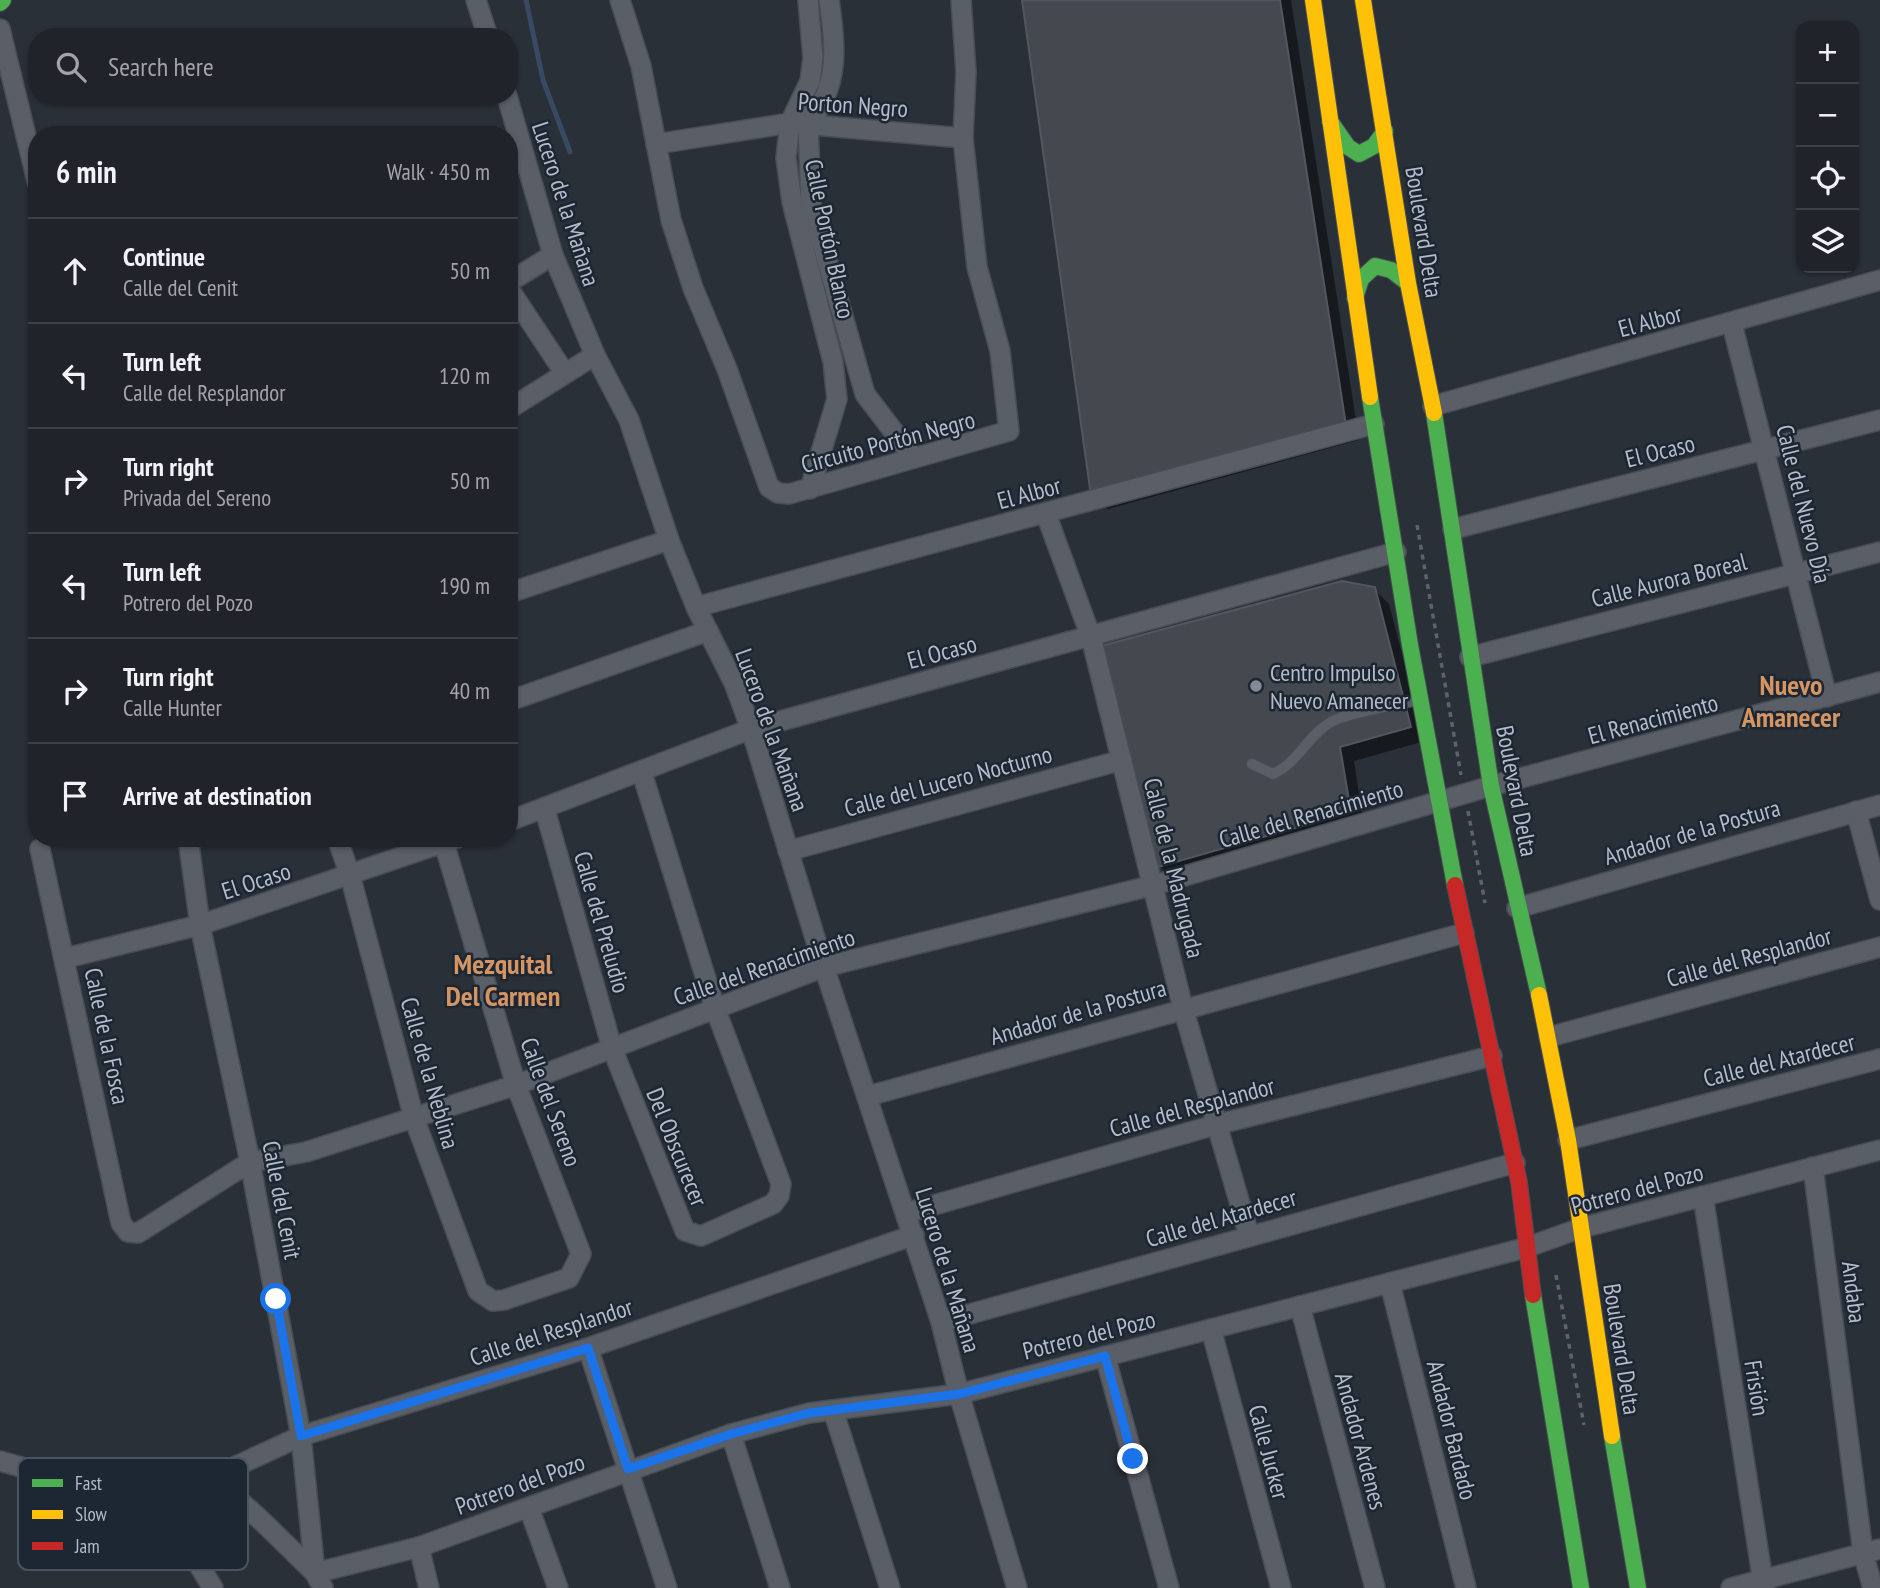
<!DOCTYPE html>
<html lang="en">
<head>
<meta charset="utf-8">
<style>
	:root { --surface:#20242a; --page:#282c32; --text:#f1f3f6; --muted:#a2a4a8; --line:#3d4147 }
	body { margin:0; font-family:"PT Sans Narrow",sans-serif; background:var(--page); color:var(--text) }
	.controls { position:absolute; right:21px; top:21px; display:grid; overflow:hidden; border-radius:14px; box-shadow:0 2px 5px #0004 }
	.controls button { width:63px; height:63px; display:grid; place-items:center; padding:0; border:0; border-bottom:2px solid var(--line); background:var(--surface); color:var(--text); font:35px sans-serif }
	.stop { position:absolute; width:21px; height:21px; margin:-16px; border:5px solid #1a73e8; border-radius:50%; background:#fff }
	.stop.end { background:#1a73e8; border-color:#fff; box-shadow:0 2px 7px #0008 }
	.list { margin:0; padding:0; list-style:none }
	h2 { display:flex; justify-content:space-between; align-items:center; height:91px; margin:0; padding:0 28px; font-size:30px }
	h2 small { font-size:23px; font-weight:400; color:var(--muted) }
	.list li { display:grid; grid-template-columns:46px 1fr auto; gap:21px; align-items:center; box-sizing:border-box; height:105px; padding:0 28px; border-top:2px solid var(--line) }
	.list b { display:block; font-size:26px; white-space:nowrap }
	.list p { margin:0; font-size:23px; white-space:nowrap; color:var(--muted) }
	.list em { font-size:23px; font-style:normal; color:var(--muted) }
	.icon { flex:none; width:38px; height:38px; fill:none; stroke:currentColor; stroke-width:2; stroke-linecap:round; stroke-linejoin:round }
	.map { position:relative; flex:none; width:1880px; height:1588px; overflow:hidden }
	.search { position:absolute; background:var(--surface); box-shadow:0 2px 5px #0004; left:28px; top:28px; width:490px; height:77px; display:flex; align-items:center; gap:18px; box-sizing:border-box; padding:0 24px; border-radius:28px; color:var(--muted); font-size:26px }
	.panel { position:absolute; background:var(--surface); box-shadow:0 2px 5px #0004; left:28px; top:126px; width:490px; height:721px; border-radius:28px }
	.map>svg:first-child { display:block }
	.shadow { fill:#0007 }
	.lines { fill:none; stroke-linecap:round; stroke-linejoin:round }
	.stream { stroke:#384963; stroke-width:5 }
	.building { fill:#444950; stroke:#52575f; stroke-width:2 }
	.lane-casing { stroke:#484c53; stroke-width:12 }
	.street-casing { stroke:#484c53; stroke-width:22 }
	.fast-casing { stroke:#484c53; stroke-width:18 }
	.slow-casing { stroke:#484c53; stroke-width:18 }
	.jam-casing { stroke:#484c53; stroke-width:18 }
	.path { stroke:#5d636a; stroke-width:3.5; stroke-dasharray:5 5; stroke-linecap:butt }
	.lane { stroke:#5a5e66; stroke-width:10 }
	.street { stroke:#5a5e66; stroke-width:19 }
	.fast { stroke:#4caf50; stroke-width:16 }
	.slow { stroke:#ffc107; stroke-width:16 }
	.jam { stroke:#c62828; stroke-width:16 }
	.route { stroke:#1a73e8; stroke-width:9 }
	.poi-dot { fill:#848b96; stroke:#1d2633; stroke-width:2.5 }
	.labels { text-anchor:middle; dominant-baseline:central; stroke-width:5; stroke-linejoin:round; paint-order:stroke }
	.street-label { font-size:24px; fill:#b4bcc9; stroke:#1d2633 }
	.poi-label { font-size:24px; fill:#b4bcc9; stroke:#1d2633; text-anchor:start }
	.quarter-label { font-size:28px; font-weight:bold; fill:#d59563; stroke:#1d2633 }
	.key { fill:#1d2633; stroke:#4a5360; stroke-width:2 }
	.key-label { font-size:19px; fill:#b4bcc9 }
</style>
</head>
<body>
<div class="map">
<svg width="1880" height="1588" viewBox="0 0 1880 1588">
	<rect width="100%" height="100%" fill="#2a3038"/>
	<g class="shadow">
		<path d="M1023 0H1291L1359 440 1108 509 1093 495Z"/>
		<path d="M1374 589 1389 604 1425 741 1354 761 1364 826 1175 881 1160 866Z"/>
	</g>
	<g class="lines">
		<path class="stream" d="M526 0 543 80 570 152"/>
	</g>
	<g class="building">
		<path d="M1022 0H1280L1346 425 1091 496Z"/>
		<path d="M1342 581 1375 587 1411 727 1340 747 1351 812 1158 867 1101 646Z"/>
	</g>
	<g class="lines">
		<g class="lane-casing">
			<path id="lane" d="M1252 764 1273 774C1298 763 1308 735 1331 722 1349 712 1395 706 1417 700"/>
		</g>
		<g class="street-casing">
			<g id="street">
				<path d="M476 0 488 37"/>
				<path d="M620 0 641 66 671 220 693 288 727 369 769 487 778 493 789 494 1009 431 1000 351 977 267 963 138 966 72 961 0"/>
				<path d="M808 0 813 58 810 81 790 123 786 158 792 202 833 362 837 399 810 489"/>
				<path d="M829 0C836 45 840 87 808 123L811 204 865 394 913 457"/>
				<path d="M0 29 37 181"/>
				<path d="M507 96 553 255 595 355 629 420 669 540 696 607 734 683 751 729 824 967 941 1322 959 1394 1017 1588"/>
				<path d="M656 144 790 123 963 138"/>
				<path d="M509 282 553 255"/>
				<path d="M509 289 564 372"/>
				<path d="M1732 324 1827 697"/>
				<path d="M1433 406 1880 280"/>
				<path d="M509 409 595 355"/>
				<path d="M1046 514 1091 637 1183 1008 1249 1235"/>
				<path d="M1453 529 1880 420"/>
				<path d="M509 593 669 540"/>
				<path d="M696 607 1374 424"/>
				<path d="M1470 657 1880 552"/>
				<path d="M509 701 708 631"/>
				<path d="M545 810 612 1048 685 1231 701 1236 773 1204 779 1196 781 1184 715 1008 642 773"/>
				<path d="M1856 811 1880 900"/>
				<path d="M509 821 751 729 1396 552"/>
				<path d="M188 838 200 925 250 1162 301 1436 315 1573"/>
				<path d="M337 838 350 875 414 1118 478 1291 493 1301 504 1300 569 1278 581 1254 516 1085 444 843"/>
				<path d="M40 849 121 1223 128 1232 138 1233 250 1162 306 1152 516 1085 824 967 1154 885 1491 786 1880 682"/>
				<path d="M788 851 1122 760"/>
				<path d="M1517 908 1880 805"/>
				<path d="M66 958 200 925 457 838"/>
				<path d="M1549 1037 1880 947"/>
				<path d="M868 1096 1464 933"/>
				<path d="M1568 1140 1880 1059"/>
				<path d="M1813 1167 1863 1553 1873 1588"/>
				<path d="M1703 1196 1764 1588"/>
				<path d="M906 1213 1215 1125 1492 1056"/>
				<path d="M1390 1283 1466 1588"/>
				<path d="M1300 1306 1375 1588"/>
				<path d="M941 1322 1515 1163"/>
				<path d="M1211 1329 1281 1588"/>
				<path d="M588 1348 667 1588"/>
				<path d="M1105 1356 1169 1588"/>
				<path d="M833 1410 890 1588"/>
				<path d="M731 1434 780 1588"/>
				<path d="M0 1461 82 1484 164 1496"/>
				<path d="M206 1480 301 1436 588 1348 914 1235"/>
				<path d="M529 1508 558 1588"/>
				<path d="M419 1547 429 1588"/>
				<path d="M315 1573 419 1547 731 1434 809 1413 959 1394 1525 1248 1581 1228 1880 1150"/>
				<path d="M213 1588 174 1525 164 1496C176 1488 188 1480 203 1480 227 1480 295 1555 315 1573L323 1588"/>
				<path d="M1731 1588 1880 1549"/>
			</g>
		</g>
		<g class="fast-casing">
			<g id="fast">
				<path d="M0 3 3 0"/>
				<path d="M1330 121 1348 147 1359 154 1374 146 1385 131"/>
				<path d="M1355 298 1361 279 1375 266 1391 270 1408 283"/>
				<path d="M1370 397 1410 645 1455 885"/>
				<path d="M1434 413 1491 786 1539 995"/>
				<path d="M1533 1295 1581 1588"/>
				<path d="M1612 1436 1638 1588"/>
			</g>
		</g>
		<g class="slow-casing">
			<g id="slow">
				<path d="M1313 0 1370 397"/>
				<path d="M1363 0 1408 283 1434 413"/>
				<path d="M1539 995 1568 1140 1612 1436"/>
			</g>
		</g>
		<g class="jam-casing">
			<path id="jam" d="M1455 885 1519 1182 1533 1295"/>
		</g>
		<g class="path">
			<path d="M1417 525 1461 775"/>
			<path d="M1468 811 1485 903"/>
			<path d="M1556 1275 1584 1425"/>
		</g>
		<use href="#lane" class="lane"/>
		<use href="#street" class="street"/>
		<use href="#fast" class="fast"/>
		<use href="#slow" class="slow"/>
		<use href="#jam" class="jam"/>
	</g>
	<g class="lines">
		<path class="route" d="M276 1299 301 1436 588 1348 628 1469 731 1434 809 1413 959 1394 1105 1356 1133 1459"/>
	</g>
	<circle class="poi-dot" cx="1256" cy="686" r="7"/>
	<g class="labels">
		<g class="street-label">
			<text transform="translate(853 105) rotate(4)">Porton Negro</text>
			<text transform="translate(566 204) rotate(72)">Lucero de la Mañana</text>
			<text transform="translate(1424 232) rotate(81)">Boulevard Delta</text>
			<text transform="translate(830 239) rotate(78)">Calle Portón Blanco</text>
			<text transform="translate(1650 321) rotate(-15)">El Albor</text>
			<text transform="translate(888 442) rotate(-15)">Circuito Portón Negro</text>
			<text transform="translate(1660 451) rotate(-14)">El Ocaso</text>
			<text transform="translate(1029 493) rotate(-15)">El Albor</text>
			<text transform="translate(1804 504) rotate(76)">Calle del Nuevo Día</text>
			<text transform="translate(1669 580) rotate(-14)">Calle Aurora Boreal</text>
			<text transform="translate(942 652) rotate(-15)">El Ocaso</text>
			<text transform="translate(1653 719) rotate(-15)">El Renacimiento</text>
			<text transform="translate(772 730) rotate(70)">Lucero de la Mañana</text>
			<text transform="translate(948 781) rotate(-15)">Calle del Lucero Nocturno</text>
			<text transform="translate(1517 791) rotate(79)">Boulevard Delta</text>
			<text transform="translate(1311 814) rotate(-16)">Calle del Renacimiento</text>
			<text transform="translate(1692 832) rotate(-16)">Andador de la Postura</text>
			<text transform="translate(1174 868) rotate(76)">Calle de la Madrugada</text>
			<text transform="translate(256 881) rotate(-18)">El Ocaso</text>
			<text transform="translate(602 922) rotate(74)">Calle del Preludio</text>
			<text transform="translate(1749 957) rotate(-15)">Calle del Resplandor</text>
			<text transform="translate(764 967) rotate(-19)">Calle del Renacimiento</text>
			<text transform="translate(1078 1012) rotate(-16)">Andador de la Postura</text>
			<text transform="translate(107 1036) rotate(78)">Calle de la Fosca</text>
			<text transform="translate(1779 1060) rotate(-14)">Calle del Atardecer</text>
			<text transform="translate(430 1073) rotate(74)">Calle de la Neblina</text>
			<text transform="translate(551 1102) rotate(70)">Calle del Sereno</text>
			<text transform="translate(1192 1107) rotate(-15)">Calle del Resplandor</text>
			<text transform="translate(677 1147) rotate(68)">Del Obscurecer</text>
			<text transform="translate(1637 1189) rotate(-15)">Potrero del Pozo</text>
			<text transform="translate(282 1200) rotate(79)">Calle del Cenit</text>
			<text transform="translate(1221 1218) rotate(-16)">Calle del Atardecer</text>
			<text transform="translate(948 1270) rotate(73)">Lucero de la Mañana</text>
			<text transform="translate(1854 1292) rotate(83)">Andaba</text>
			<text transform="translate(551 1332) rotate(-18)">Calle del Resplandor</text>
			<text transform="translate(1089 1335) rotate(-14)">Potrero del Pozo</text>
			<text transform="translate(1622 1349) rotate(81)">Boulevard Delta</text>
			<text transform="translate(1757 1388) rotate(81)">Frisión</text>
			<text transform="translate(1452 1430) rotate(76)">Andador Bardado</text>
			<text transform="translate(1361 1441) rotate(75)">Andador Ardenes</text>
			<text transform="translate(1269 1452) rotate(75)">Calle Jucker</text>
			<text transform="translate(520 1484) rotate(-20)">Potrero del Pozo</text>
		</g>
		<g class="poi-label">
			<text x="1270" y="672">Centro Impulso<tspan x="1270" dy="28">Nuevo Amanecer</tspan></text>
		</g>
		<g class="quarter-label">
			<text x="1791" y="684">Nuevo<tspan x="1791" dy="32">Amanecer</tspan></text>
			<text x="503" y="963">Mezquital<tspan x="503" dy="32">Del Carmen</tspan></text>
		</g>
	</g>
	<rect x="18" y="1458" width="230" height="112" rx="10" class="key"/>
	<rect x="32" y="1479" width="31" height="8" fill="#4caf50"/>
	<rect x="32" y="1510" width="31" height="9" fill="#ffc107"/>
	<rect x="32" y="1542" width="31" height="8" fill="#c62828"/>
	<g class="key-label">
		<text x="75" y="1490">Fast</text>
		<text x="75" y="1521">Slow</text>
		<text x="75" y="1553">Jam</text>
	</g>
</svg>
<div class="controls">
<button>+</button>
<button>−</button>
<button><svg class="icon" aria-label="locate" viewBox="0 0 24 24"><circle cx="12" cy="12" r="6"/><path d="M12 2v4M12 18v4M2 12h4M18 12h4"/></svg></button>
<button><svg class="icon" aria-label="layers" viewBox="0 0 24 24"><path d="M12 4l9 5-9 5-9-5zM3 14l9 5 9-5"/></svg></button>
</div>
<div class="stop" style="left:276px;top:1299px"></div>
<div class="stop end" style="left:1133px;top:1459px"></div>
<div class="search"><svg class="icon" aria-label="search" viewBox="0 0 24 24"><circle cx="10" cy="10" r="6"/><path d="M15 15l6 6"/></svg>Search here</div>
<section class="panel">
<h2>6 min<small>Walk · 450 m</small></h2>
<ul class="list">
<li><svg class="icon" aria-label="ahead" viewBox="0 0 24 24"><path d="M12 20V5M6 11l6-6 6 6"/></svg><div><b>Continue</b><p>Calle del Cenit</p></div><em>50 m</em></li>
<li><svg class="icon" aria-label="left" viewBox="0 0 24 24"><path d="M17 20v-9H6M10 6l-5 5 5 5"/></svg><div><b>Turn left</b><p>Calle del Resplandor</p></div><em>120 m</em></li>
<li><svg class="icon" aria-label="right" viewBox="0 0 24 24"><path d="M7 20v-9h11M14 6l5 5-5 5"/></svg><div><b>Turn right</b><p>Privada del Sereno</p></div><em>50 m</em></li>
<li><svg class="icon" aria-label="left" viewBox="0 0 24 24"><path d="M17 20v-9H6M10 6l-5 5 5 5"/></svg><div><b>Turn left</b><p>Potrero del Pozo</p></div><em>190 m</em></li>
<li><svg class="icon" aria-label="right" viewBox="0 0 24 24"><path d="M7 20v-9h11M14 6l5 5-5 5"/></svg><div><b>Turn right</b><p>Calle Hunter</p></div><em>40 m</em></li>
<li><svg class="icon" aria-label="arrive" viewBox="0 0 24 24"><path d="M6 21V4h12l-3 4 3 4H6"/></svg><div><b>Arrive at destination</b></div></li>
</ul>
</section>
</div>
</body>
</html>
